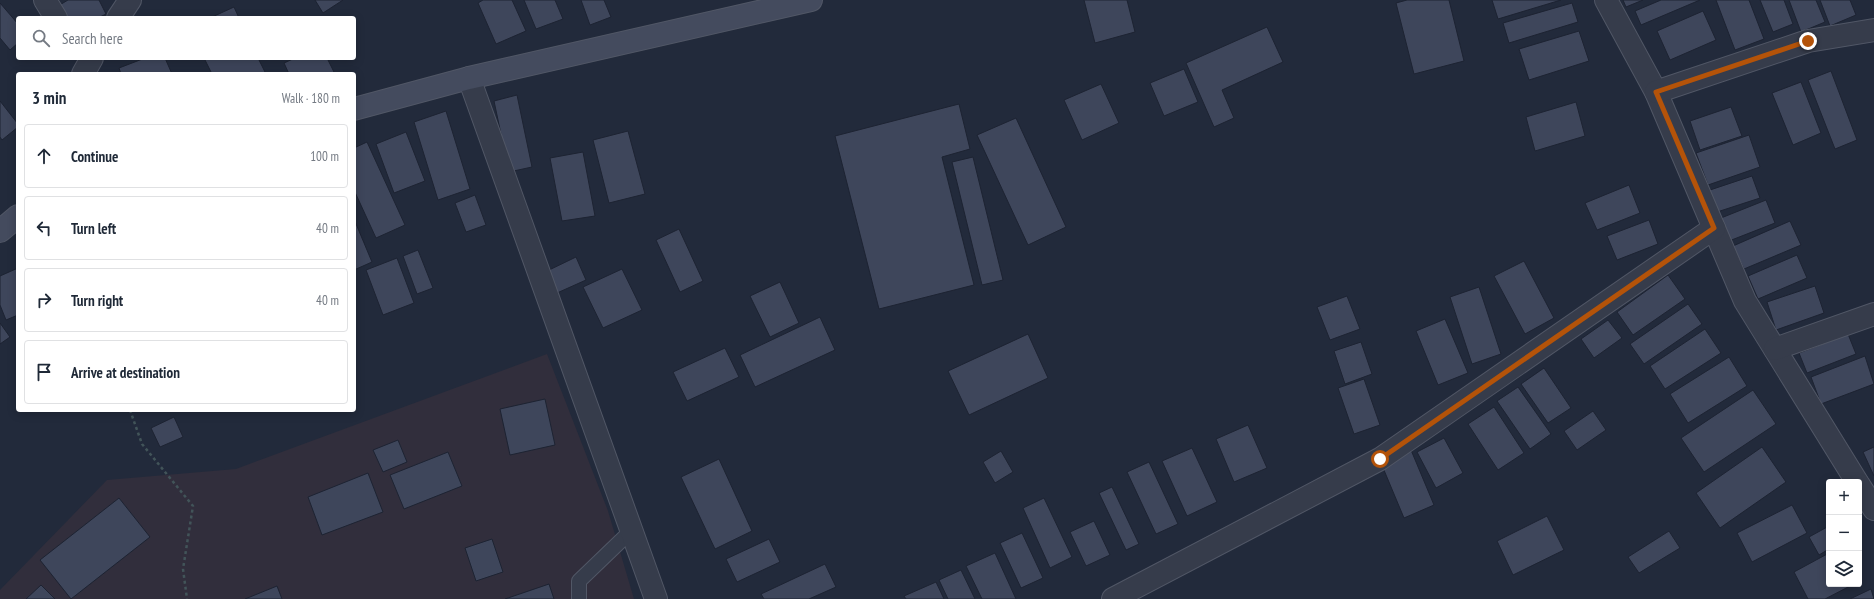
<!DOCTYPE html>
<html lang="en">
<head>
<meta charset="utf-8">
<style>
	:root { --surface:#fff; --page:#f6f6f7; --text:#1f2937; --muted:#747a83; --line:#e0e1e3 }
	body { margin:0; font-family:"PT Sans Narrow",sans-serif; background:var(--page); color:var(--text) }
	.controls { position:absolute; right:12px; bottom:12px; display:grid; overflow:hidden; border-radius:4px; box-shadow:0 2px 10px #0003 }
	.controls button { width:36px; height:36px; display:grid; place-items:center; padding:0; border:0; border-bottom:1px solid var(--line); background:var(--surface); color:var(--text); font:20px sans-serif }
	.stop { position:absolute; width:12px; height:12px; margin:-9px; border:3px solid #b45309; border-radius:50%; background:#fff }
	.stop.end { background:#b45309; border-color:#fff; box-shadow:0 1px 4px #0008 }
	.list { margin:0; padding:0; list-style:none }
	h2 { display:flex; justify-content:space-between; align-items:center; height:52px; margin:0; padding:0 16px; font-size:17px }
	h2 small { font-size:13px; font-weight:400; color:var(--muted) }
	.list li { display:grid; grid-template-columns:26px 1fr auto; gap:12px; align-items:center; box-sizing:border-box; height:64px; margin:0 8px 8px; padding:0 8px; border:1px solid var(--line); border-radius:4px }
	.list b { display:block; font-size:15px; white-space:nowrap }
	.list em { font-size:13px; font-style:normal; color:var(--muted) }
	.icon { flex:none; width:22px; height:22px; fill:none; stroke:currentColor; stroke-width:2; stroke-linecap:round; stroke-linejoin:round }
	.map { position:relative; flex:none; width:1874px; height:599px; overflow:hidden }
	.search { position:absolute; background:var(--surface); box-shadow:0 2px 10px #0003; left:16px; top:16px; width:340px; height:44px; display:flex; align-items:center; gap:10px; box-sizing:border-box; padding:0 14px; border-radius:4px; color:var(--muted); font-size:15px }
	.panel { position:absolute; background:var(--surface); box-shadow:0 2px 10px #0003; left:16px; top:72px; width:340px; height:340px; border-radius:4px }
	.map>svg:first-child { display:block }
	.medical { fill:#312e3c }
	.building { fill:#3e465b; stroke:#1d2332 }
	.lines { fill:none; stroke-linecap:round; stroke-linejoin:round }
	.lane-casing { stroke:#515766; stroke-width:16 }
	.street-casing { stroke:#515766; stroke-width:24 }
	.secondary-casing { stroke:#515766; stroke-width:24 }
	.path { stroke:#425459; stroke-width:2.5; stroke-dasharray:3 3; stroke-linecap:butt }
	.lane { stroke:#363c4b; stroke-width:14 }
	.street { stroke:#363c4b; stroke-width:22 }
	.secondary { stroke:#444b5e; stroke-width:22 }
	.route { stroke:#b45309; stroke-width:5 }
</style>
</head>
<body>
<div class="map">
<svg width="1874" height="599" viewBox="0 0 1874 599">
	<rect width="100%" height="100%" fill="#222a3b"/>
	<path class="medical" d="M547 354 608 511 634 599H0V590L107 480 236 469Z"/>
	<g class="building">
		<path d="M68 0H99L106 14 98 18H65L58 6Z"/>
		<path d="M315 0H343L323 13Z"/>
		<path d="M483 0H512L526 31 496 44 478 3Z"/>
		<path d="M524 0H555L563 19 536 29Z"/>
		<path d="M581 0H604L611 17 590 25Z"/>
		<path d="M1084 0H1127L1135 32 1095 43Z"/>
		<path d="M1407 0H1449L1464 61 1414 74 1396 3Z"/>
		<path d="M1492 0H1561L1498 19Z"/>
		<path d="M1623 0H1643L1626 7Z"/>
		<path d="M1661 0H1700L1641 25 1635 11Z"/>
		<path d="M1716 0H1749L1764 39 1735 50Z"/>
		<path d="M1760 0H1784L1793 24 1773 32Z"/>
		<path d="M1789 0H1816L1825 22 1801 32Z"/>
		<path d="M1820 0H1850L1856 15 1830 26Z"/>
		<path d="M0 3 18 24V43L10 50 0 38Z"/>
		<path d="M1572 3 1578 22 1509 43 1503 23Z"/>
		<path d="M234 7 239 18H210Z"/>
		<path d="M1703 11 1716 40 1670 60 1657 31Z"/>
		<path d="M1267 27 1283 62 1222 90 1234 118 1214 127 1186 63Z"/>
		<path d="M1579 31 1589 61 1529 80 1519 49Z"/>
		<path d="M145 58H165L172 74H121L119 68Z"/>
		<path d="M204 58H258L265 72 261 74H212Z"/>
		<path d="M295 58H327L334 72 330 74H289L284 63Z"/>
		<path d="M1184 69 1198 102 1164 116 1150 83Z"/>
		<path d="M1831 71 1857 140 1835 149 1808 80Z"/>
		<path d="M1801 82 1821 133 1793 145 1772 93Z"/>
		<path d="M1101 84 1119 123 1082 140 1064 100Z"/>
		<path d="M517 95 532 167 509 172 494 101Z"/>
		<path d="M0 101 18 124V127L2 140 0 137Z"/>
		<path d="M1576 102 1585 136 1535 151 1526 117Z"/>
		<path d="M959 104 970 149 942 157 974 285 879 309 835 136Z"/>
		<path d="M1731 107 1742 136 1700 150 1690 121Z"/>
		<path d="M446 111 470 189 438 200 414 122Z"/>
		<path d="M1016 118 1066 227 1028 245 977 135Z"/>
		<path d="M628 131 645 194 609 203 593 140Z"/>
		<path d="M406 132 425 181 394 193 376 144Z"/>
		<path d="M1749 135 1760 167 1708 185 1696 153Z"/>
		<path d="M367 142 405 225 376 238 354 190V148Z"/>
		<path d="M583 152 595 216 562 221 550 158Z"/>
		<path d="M973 157 1003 280 982 285 952 162Z"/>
		<path d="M1752 176 1760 198 1717 212 1710 190Z"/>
		<path d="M1629 185 1640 213 1597 230 1585 203Z"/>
		<path d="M475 195 486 225 466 232 455 203Z"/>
		<path d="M1766 200 1775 223 1729 241 1721 218Z"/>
		<path d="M354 219 372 262 354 270Z"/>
		<path d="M1649 220 1658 244 1617 260 1607 236Z"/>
		<path d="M1790 221 1801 245 1744 269 1733 246Z"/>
		<path d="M679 229 703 281 680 292 656 240Z"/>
		<path d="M418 250 433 288 417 294 403 256Z"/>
		<path d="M1797 255 1807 278 1758 299 1748 276Z"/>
		<path d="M576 257 586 280 557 293 547 271Z"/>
		<path d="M397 258 414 303 383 315 366 270Z"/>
		<path d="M1524 261 1554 318 1525 334 1494 276Z"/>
		<path d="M18 268V315L6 320 0 305V276Z"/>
		<path d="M622 269 642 310 603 328 583 287Z"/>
		<path d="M1668 275 1685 299 1633 335 1617 312Z"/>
		<path d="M780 282 799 323 770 337 750 296Z"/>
		<path d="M1815 286 1824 313 1776 330 1767 302Z"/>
		<path d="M1479 287 1501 354 1472 364 1450 297Z"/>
		<path d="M1347 296 1360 329 1330 340 1317 307Z"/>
		<path d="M1688 304 1702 324 1644 364 1630 344Z"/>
		<path d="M820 317 835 350 755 387 740 355Z"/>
		<path d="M1445 319 1468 373 1438 385 1416 331Z"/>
		<path d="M1608 320 1622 338 1594 358 1581 339Z"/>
		<path d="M0 323 10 337 0 344Z"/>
		<path d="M1705 329 1721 353 1665 389 1650 366Z"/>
		<path d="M1028 334 1048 378 969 415 948 371Z"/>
		<path d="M1848 334 1856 354 1807 373 1799 353Z"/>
		<path d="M1361 342 1372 374 1345 384 1334 351Z"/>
		<path d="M725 348 739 377 687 401 673 372Z"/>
		<path d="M1865 356 1874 384 1821 404 1811 377Z"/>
		<path d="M1729 357 1747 386 1688 423 1670 394Z"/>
		<path d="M1544 368 1571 408 1548 423 1521 384Z"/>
		<path d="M1364 379 1380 425 1354 434 1338 388Z"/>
		<path d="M1518 387 1551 434 1530 449 1497 401Z"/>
		<path d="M1753 390 1776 424 1704 472 1681 438Z"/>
		<path d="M545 399 555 445 510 455 500 409Z"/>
		<path d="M1494 407 1524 453 1498 470 1468 424Z"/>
		<path d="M1593 411 1606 430 1577 450 1564 431Z"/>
		<path d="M174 417 183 437 160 447 151 428Z"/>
		<path d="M1248 425 1267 468 1234 482 1216 439Z"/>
		<path d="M1444 438 1463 473 1436 488 1417 452Z"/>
		<path d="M398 440 407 462 383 472 373 450Z"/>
		<path d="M1762 447 1786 482 1720 528 1696 493Z"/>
		<path d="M1874 447V476L1863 452Z"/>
		<path d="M1192 448 1217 502 1187 516 1162 461Z"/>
		<path d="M1411 450 1434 505 1404 518 1381 463Z"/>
		<path d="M1001 451 1013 472 995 483 983 462Z"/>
		<path d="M448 452 462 486 404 509 390 475Z"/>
		<path d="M719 459 752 531 715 549 681 477Z"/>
		<path d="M1149 462 1178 524 1156 534 1127 472Z"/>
		<path d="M368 473 383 512 322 535 308 497Z"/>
		<path d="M1112 487 1139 544 1126 550 1099 493Z"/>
		<path d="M119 498 150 537 71 599 40 560Z"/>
		<path d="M1044 498 1072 557 1050 568 1023 508Z"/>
		<path d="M1792 505 1807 533 1752 562 1737 533Z"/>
		<path d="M1547 516 1564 550 1513 575 1497 541Z"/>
		<path d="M1094 521 1110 555 1086 566 1070 532Z"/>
		<path d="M1829 526V549L1819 555 1809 537Z"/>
		<path d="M1669 531 1680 548 1639 573 1628 557Z"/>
		<path d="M1022 533 1043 578 1021 588 1000 543Z"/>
		<path d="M492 539 503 572 476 581 465 548Z"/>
		<path d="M769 539 780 562 737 582 726 559Z"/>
		<path d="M995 553 1016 599H982L966 566Z"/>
		<path d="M1829 553V584H1854L1825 599H1808L1794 572Z"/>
		<path d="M825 564 836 587 809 599H764L761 594Z"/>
		<path d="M961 570 975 599H948L939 580Z"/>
		<path d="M936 582 944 599H906L904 596Z"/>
		<path d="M549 584 554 599H505Z"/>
		<path d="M41 585 55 599H26Z"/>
		<path d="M277 586 282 599H245Z"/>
		<path d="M1871 589 1874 599H1850Z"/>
	</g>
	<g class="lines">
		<g class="lane-casing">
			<path id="lane" d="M579 599V581L631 531"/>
		</g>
		<g class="street-casing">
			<g id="street">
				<path d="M45 0 56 18"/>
				<path d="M1606 0 1656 92 1745 301 1857 482"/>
				<path d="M118 18 130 0"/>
				<path d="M83 74 92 58"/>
				<path d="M469 78 656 599"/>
				<path d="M1656 92 1808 41 1874 30"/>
				<path d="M1775 349 1874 314"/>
				<path d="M1859 485 1874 509"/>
				<path d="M1113 599 1380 459 1714 228"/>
			</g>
		</g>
		<g class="secondary-casing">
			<g id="secondary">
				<path d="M354 109 469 78 811 0"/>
				<path d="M0 231 18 216"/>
			</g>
		</g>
		<path class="path" d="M130 410 142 444 193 506 183 569 187 599"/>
		<use href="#lane" class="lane"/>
		<use href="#street" class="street"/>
		<use href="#secondary" class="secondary"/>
	</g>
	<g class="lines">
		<path class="route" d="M1380 459 1714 228 1656 92 1808 41"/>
	</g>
</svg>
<div class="controls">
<button>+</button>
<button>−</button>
<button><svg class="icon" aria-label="layers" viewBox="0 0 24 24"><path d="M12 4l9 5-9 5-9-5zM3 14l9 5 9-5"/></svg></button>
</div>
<div class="stop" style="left:1380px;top:459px"></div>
<div class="stop end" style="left:1808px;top:41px"></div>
<div class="search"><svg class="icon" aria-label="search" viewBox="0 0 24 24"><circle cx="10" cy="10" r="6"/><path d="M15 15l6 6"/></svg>Search here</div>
<section class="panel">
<h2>3 min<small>Walk · 180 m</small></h2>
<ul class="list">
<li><svg class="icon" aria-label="ahead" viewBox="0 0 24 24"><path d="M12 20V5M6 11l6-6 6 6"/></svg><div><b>Continue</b></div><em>100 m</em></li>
<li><svg class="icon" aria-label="left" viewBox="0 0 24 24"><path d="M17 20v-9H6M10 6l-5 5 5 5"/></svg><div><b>Turn left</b></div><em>40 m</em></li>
<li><svg class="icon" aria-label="right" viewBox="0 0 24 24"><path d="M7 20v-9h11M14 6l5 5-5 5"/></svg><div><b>Turn right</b></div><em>40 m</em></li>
<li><svg class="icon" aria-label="arrive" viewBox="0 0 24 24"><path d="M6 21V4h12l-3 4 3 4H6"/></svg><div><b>Arrive at destination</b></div></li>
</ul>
</section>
</div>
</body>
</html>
